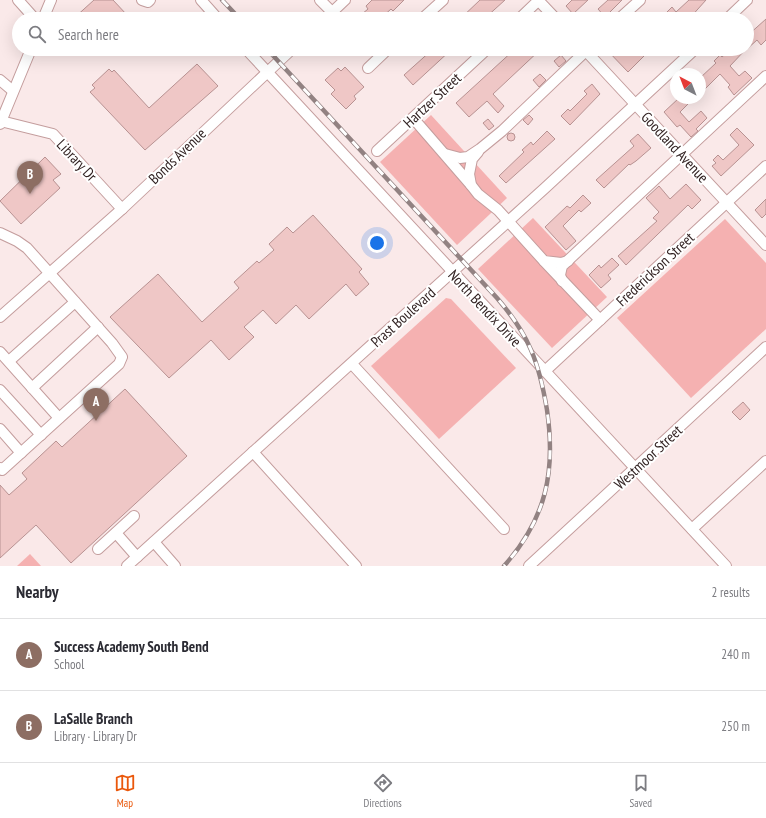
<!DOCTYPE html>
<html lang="en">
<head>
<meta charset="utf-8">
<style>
	:root { --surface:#fff; --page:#f2f2f3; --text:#2b2b33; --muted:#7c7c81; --line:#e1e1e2; --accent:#ea580c }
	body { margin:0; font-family:"PT Sans Narrow",sans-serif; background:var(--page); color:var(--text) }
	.compass { position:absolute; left:670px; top:68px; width:36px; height:36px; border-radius:50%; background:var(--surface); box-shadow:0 4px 16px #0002; rotate:318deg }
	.you { position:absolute; left:377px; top:243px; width:14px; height:14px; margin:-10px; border:3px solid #fff; border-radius:50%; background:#1a73e8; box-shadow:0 0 0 6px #1a73e833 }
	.badge { display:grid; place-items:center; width:26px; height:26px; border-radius:50%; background:var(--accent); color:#fff; font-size:13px; font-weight:700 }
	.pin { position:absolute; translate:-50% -33px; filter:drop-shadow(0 1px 2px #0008) }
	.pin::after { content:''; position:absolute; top:21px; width:14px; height:12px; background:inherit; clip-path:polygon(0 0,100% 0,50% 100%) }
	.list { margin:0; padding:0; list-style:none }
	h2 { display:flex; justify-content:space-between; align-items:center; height:52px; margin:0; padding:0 16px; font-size:17px }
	h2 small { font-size:13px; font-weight:400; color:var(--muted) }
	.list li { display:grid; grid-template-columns:26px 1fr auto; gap:12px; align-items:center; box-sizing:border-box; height:72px; padding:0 16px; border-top:1px solid var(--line) }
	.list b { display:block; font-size:15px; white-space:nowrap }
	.list p { margin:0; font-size:13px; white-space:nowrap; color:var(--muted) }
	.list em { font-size:13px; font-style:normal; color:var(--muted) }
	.icon { flex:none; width:22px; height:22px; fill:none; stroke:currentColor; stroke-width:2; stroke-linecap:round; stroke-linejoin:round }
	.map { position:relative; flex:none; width:766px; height:566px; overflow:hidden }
	.search { position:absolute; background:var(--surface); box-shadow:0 4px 16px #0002; left:12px; right:12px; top:12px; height:44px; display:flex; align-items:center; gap:10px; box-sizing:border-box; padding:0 14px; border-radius:22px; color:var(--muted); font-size:15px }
	.sheet { height:196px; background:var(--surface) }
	nav { display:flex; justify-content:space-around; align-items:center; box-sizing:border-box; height:56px; border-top:1px solid var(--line); background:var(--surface); font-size:11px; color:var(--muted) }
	nav a { display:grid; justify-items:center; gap:2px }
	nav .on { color:var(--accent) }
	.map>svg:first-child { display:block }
	.green { fill:#f5b1b1 }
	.building { fill:#efc7c6; stroke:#b89292 }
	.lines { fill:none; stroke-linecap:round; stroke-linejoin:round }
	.minor-casing { stroke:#c49d9d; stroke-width:12 }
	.minor { stroke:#fff; stroke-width:10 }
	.rail-casing { stroke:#928282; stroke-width:4.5 }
	.rail { stroke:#fff; stroke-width:3; stroke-dasharray:9; stroke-linecap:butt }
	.labels { text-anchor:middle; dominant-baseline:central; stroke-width:4; stroke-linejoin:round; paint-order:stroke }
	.street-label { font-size:15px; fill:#322323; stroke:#fff }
</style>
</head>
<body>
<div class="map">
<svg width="766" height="566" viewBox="0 0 766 566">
	<rect width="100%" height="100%" fill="#fae9e9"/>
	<g class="green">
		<path d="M431 115 507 198 457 245 380 162Z"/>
		<path d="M533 218 607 297 552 348 478 269Z"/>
		<path d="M725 219 766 263V329L691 398 617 318Z"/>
		<path d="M446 298 451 299 516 368 439 439 371 366Z"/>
		<path d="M30 554 41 566H17Z"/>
	</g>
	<g class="building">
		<path d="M94 0H113L127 15 123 19H73Z"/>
		<path d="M372 0H404L393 11 391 9 380 19H356L368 9 366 6Z"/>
		<path d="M480 0H505L484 19H460Z"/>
		<path d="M572 0H588L573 14 566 6Z"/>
		<path d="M608 0H622L605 17 598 9Z"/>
		<path d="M689 0H706L689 19H668L664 15 672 7 676 12Z"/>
		<path d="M766 19V40L761 45 757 40 747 49V36Z"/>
		<path d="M433 49H452L413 85 404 75Z"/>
		<path d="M515 49H541L493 94 504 106 498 113 487 101 469 117 456 103Z"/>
		<path d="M606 49H624L628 53 632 49H643L647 53 628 72Z"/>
		<path d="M731 49H746L730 66 739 76 745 71 752 78 734 95 728 87 730 85 720 74 700 94V78L716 63 714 61 720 55 722 57Z"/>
		<path d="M561 55 566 61 559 67 554 61Z"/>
		<path d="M197 64 218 86 145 150 90 92 95 88 92 85 109 69 112 72 114 70 149 108Z"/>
		<path d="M345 67 364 87 354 96 356 99 346 109 331 94 335 90 325 80 338 68 341 71Z"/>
		<path d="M540 74 546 80 539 87 533 80Z"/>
		<path d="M592 84 600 94 570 125 561 116 568 109 570 111 587 94 584 91Z"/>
		<path d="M679 98H694L680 112 689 122 701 111 707 118 696 129 698 131 691 137 680 125 677 127 664 112Z"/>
		<path d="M529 115 533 119 528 125 523 120Z"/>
		<path d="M488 119 494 126 489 130 483 123Z"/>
		<path d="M737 128 754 145 721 176 712 166 716 163 713 160 718 155 723 160 739 145 730 135Z"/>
		<path d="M547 131 555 139 506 183 499 176 524 152 522 150 531 142 533 145Z"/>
		<circle cx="511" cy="137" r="4"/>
		<path d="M638 134 651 148 636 161 630 165 629 164 604 188 596 180 634 146 630 141Z"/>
		<path d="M45 157 61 174 53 180 60 188 21 224 0 201Z"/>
		<path d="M686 184 701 200 692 209 688 205 626 265 618 256 657 221 653 218 659 212 646 198 659 186 670 199Z"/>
		<path d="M583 195 591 203 581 212 579 210 563 226 576 241 566 250 545 227 567 206 570 208Z"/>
		<path d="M766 199V214L762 218 755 210Z"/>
		<path d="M313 215 362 269 359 272 369 284 356 296 346 284 309 319 296 305 276 324 263 310 244 327 254 337 229 360 211 340 169 378 110 317 158 274 202 322 239 288 234 282 257 261 259 263 274 250 269 244 287 227 293 233Z"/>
		<path d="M612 258 619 265 608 275 611 279 601 288 589 275 599 265 601 268Z"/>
		<path d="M125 389 187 456 71 563 36 525 0 558V485L9 495 27 479 22 473 56 441 62 447Z"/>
		<path d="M743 402 750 410 740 420 732 412Z"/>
	</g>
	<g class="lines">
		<g class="minor-casing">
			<g id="minor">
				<path d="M18 0 35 19"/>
				<path d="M142 0 148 2 150 0"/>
				<path d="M201 0 218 19"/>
				<path d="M320 0 332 12"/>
				<path d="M538 0 556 19"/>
				<path d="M43 19 51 0"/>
				<path d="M325 19 345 0"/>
				<path d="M422 19 443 0"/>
				<path d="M519 19 539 0"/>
				<path d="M619 19 640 0"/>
				<path d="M727 19 747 0"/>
				<path d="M246 49 726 566"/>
				<path d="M584 49 766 245"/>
				<path d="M368 68 388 49"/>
				<path d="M0 80 13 91"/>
				<path d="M413 118 471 185"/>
				<path d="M1 121 53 134 122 209"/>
				<path d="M0 124 31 49"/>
				<path d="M377 151 487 49"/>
				<path d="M478 152 472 159 469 174 471 185 478 194 498 210 544 261 561 263 568 261"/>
				<path d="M445 154 460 158 468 157 480 149 502 131 588 49"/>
				<path d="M0 233 17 241 27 248 112 343 122 357 119 364 2 470 0 468"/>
				<path d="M544 261 600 320"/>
				<path d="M562 281 560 275 562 266 766 76"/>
				<path d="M0 317 122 209 292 49"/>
				<path d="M0 352 59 418"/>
				<path d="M9 361 75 302"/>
				<path d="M352 364 504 529"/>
				<path d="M545 371 766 166"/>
				<path d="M32 388 98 327"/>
				<path d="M0 390 41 435"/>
				<path d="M0 429 21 453"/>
				<path d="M253 452 356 566"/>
				<path d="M692 529 766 461"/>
				<path d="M116 533 137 557"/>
				<path d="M154 542 175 566"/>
				<path d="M98 549 134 516"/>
				<path d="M127 566 545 188 695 49"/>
				<path d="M529 566 766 347"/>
			</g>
		</g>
		<use href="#minor" class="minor"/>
		<g class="rail-casing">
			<g id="rail">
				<path d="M222 0 240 19"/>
				<path d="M267 49 497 298C529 335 539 362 547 410 556 472 546 519 504 566"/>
			</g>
		</g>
		<use href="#rail" class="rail"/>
	</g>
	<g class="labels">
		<g class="street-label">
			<text transform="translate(432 100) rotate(-43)">Hartzer Street</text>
			<text transform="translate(675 147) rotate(47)">Goodland Avenue</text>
			<text transform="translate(177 156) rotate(-44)">Bonds Avenue</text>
			<text transform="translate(77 160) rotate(47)">Library Dr</text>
			<text transform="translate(655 269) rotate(-43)">Frederickson Street</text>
			<text transform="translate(485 308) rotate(47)">North Bendix Drive</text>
			<text transform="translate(403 317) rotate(-42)">Prast Boulevard</text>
			<text transform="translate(648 457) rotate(-43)">Westmoor Street</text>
		</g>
	</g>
</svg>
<svg class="compass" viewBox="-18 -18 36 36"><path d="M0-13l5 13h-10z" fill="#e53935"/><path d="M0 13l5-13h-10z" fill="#7c7c81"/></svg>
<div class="you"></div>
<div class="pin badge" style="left:96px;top:421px;background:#8d6e63">A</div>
<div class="pin badge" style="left:30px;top:194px;background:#8d6e63">B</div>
<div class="search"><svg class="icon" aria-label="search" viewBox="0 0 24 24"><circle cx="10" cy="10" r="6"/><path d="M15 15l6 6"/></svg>Search here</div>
</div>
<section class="sheet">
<h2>Nearby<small>2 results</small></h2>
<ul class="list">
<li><span class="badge" style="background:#8d6e63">A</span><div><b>Success Academy South Bend</b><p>School</p></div><em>240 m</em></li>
<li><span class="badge" style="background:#8d6e63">B</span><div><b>LaSalle Branch</b><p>Library · Library Dr</p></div><em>250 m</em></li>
</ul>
</section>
<nav>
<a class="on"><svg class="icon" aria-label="map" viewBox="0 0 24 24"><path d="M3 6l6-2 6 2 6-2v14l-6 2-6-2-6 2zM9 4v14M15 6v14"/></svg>Map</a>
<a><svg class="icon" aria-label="directions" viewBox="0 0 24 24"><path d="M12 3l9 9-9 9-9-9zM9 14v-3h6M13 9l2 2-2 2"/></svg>Directions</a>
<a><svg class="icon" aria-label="saved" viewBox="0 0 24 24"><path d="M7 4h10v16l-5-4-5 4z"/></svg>Saved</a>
</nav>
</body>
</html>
